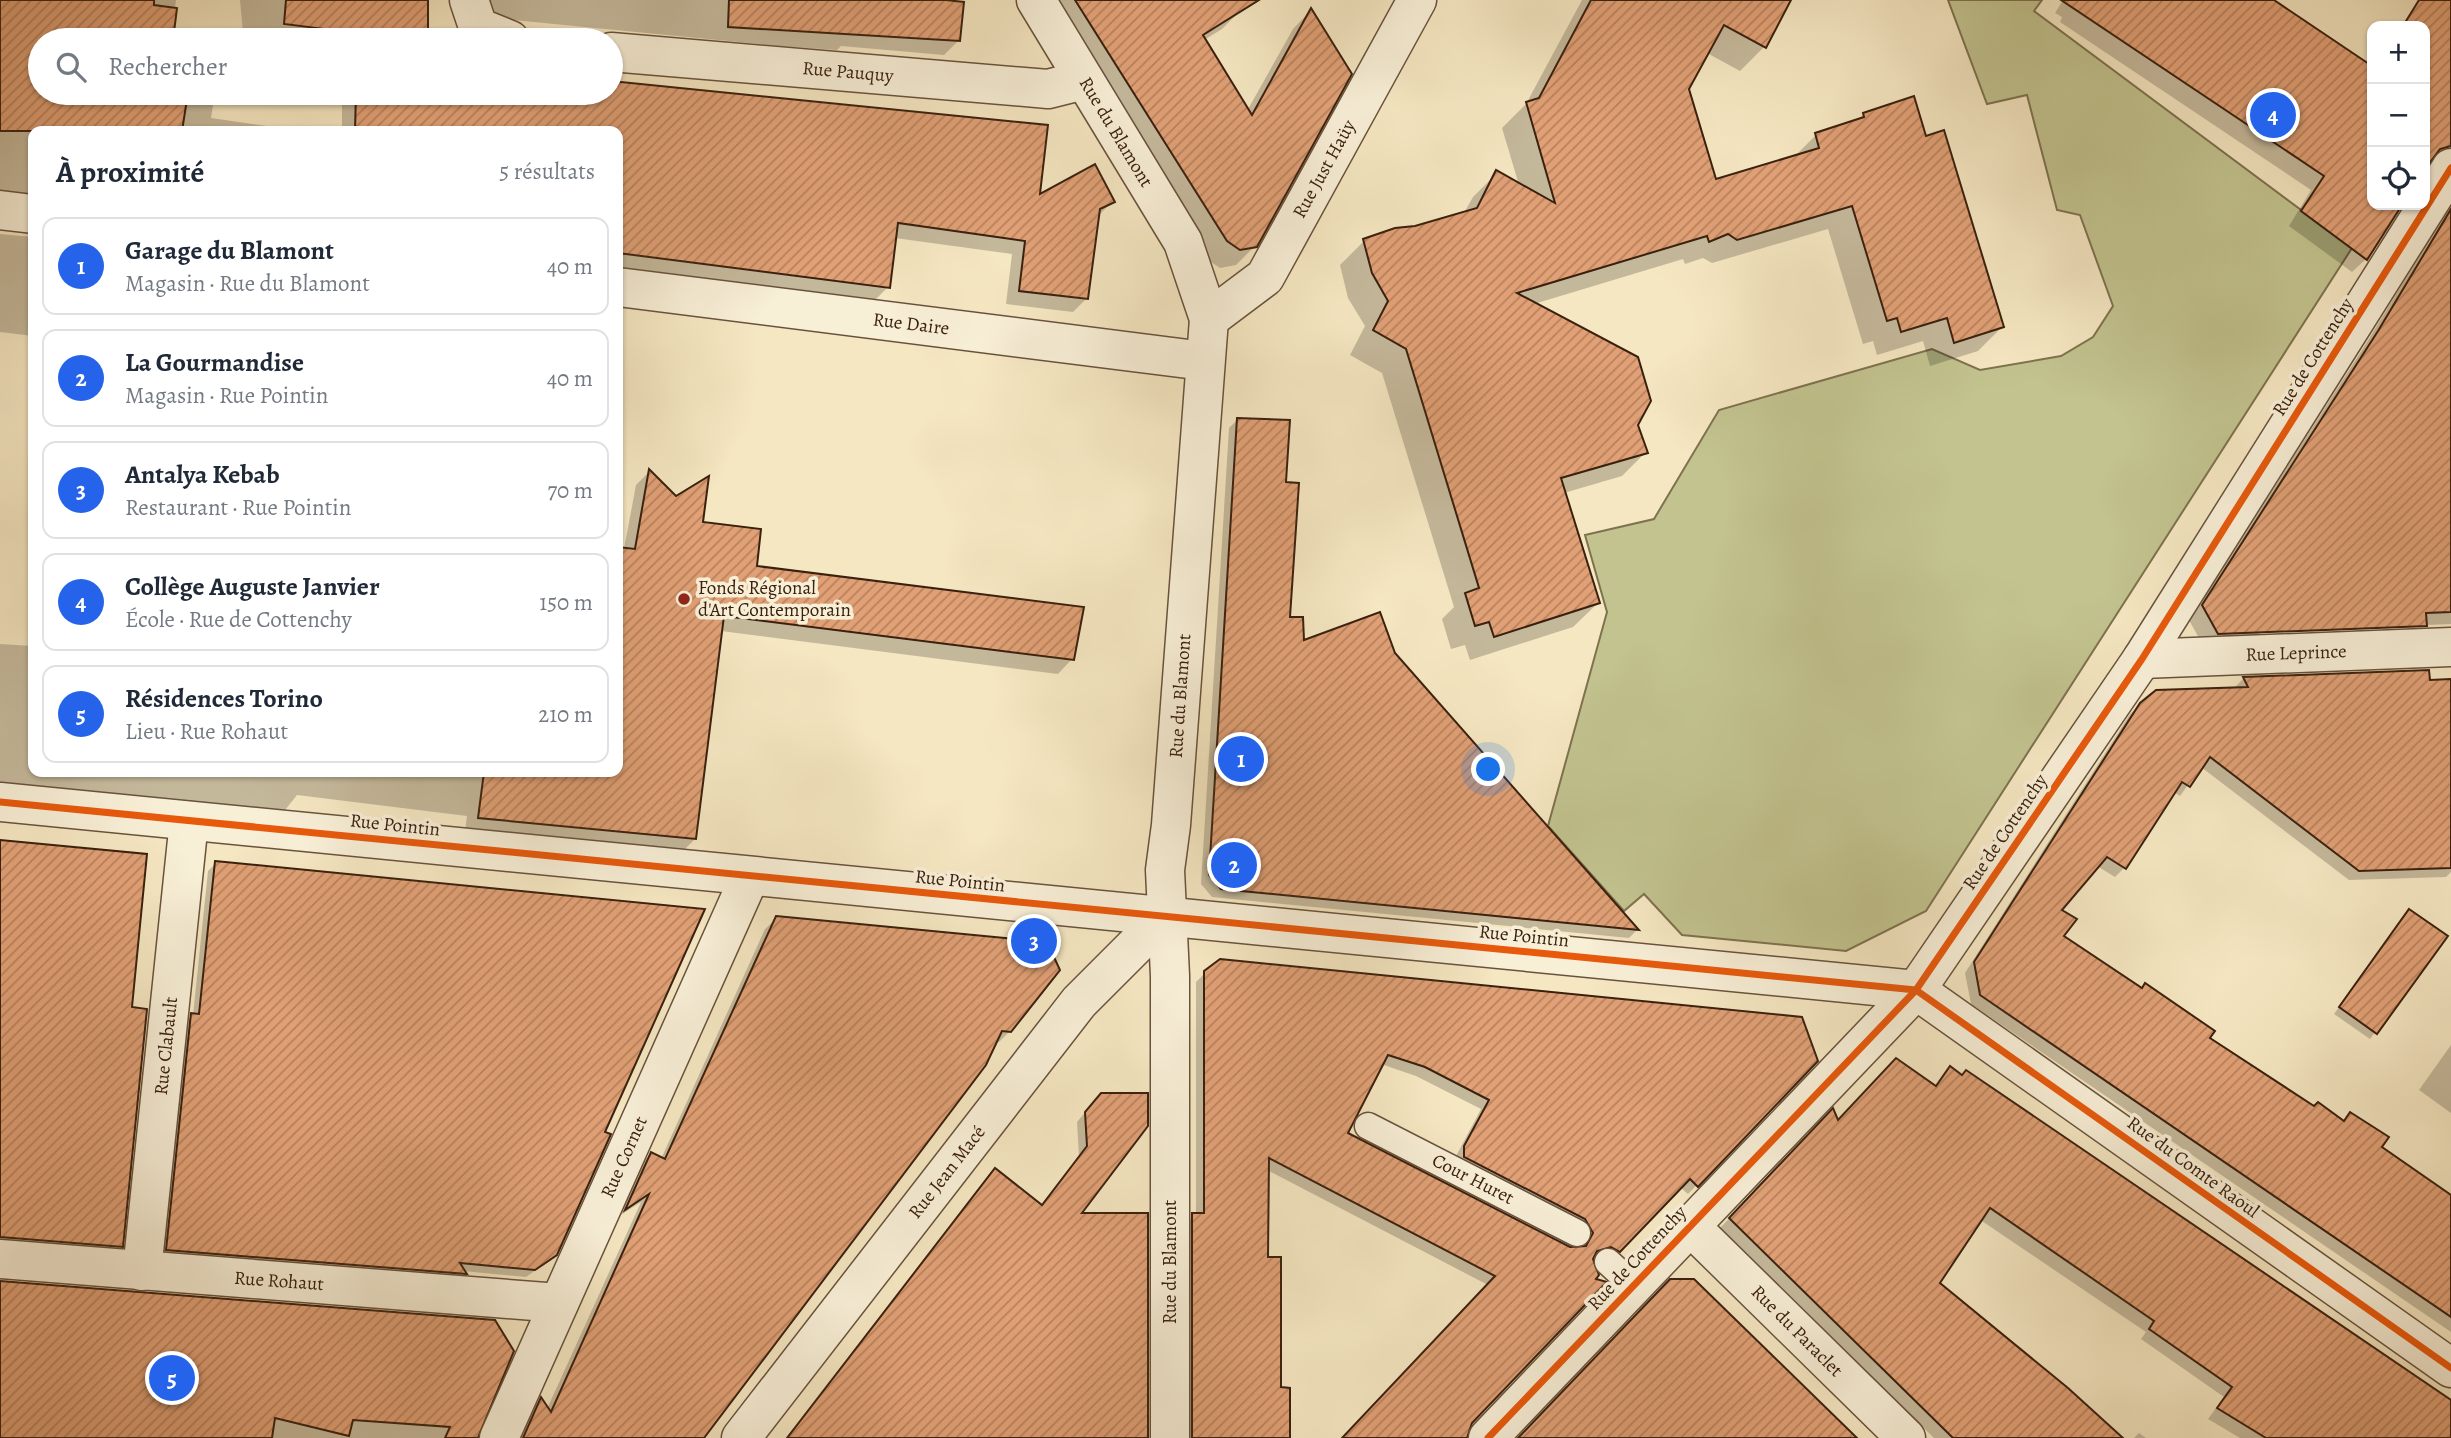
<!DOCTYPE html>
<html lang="fr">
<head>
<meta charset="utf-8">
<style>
	:root { --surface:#fff; --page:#f2f2f3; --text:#1f2937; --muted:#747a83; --line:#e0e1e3; --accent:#2563eb }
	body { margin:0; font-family:Alegreya,serif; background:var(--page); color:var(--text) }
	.controls { position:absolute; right:21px; top:21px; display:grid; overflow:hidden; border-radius:14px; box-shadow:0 2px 5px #0004 }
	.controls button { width:63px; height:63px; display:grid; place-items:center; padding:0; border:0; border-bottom:2px solid var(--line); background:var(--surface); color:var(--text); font:35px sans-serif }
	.you { position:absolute; left:1489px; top:770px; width:24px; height:24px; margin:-18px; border:5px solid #fff; border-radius:50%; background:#1a73e8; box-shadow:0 0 0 10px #1a73e833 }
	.badge { display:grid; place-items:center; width:46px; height:46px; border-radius:50%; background:var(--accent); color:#fff; font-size:23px; font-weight:700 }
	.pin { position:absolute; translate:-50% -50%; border:4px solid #fff; box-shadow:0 2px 7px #0006 }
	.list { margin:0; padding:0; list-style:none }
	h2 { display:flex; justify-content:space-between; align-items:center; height:91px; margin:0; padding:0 28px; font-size:30px }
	h2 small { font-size:23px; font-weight:400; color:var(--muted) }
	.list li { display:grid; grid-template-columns:46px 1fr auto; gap:21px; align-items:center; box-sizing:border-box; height:98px; margin:0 14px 14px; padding:0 14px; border:2px solid var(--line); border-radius:14px }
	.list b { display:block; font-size:26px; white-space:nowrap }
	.list p { margin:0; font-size:23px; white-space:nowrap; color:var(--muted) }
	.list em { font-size:23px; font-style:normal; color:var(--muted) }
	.icon { flex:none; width:38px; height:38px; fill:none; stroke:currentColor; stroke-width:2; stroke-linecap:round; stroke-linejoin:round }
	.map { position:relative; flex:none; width:2451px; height:1438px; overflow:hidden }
	.search { position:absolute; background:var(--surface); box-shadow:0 2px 5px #0004; left:28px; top:28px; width:595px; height:77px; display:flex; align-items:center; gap:18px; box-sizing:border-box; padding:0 24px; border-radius:38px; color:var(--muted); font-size:26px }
	.panel { position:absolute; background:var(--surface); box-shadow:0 2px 5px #0004; left:28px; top:126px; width:595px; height:651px; border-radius:14px }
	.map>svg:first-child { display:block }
	.park { fill:#c2c38f; stroke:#7e724f; stroke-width:2 }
	.shadow { fill:#0003; fill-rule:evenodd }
	.building { fill:url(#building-hatch); stroke:#3a200f; stroke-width:2; fill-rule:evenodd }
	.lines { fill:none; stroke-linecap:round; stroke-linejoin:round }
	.lane-casing { stroke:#69523c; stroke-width:29 }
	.street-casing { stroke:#69523c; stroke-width:41 }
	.lane { stroke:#f8efd7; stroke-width:26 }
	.street { stroke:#f8efd7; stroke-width:38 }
	.cycleway-casing { stroke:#f8efd7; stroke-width:11 }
	.cycleway { stroke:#e8590c; stroke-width:7 }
	.poi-dot { fill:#8f2418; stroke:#f8efd7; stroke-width:2.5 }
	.labels { text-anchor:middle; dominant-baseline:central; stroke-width:7; stroke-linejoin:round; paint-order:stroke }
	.street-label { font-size:19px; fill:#3a200f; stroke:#f8efd7 }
	.poi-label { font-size:19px; fill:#3a200f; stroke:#f8efd7; text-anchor:start }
</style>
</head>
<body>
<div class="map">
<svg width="2451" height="1438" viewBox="0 0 2451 1438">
	<defs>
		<pattern id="building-hatch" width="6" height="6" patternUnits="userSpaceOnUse" patternTransform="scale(1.75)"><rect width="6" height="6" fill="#e1a075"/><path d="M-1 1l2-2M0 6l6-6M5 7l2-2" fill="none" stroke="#b7825e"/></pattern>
	</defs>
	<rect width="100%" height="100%" fill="#f5e7c2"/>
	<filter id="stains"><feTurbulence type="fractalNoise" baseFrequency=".00286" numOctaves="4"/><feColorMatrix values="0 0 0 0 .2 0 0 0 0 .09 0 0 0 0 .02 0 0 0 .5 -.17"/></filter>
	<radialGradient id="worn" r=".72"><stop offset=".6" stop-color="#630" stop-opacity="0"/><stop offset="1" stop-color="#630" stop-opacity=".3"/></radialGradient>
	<path class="park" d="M1948 0H2042L2034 11 2352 248 1926 911 1846 951 1682 935 1644 894 1624 911 1548 826 1607 612 1585 535 1654 519 1719 410 1932 349 1980 370 2061 356 2093 337 2113 306 2080 215 2057 210 2027 95 1987 104Z"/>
	<g class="shadow">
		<path d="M0 0H176L171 40H40V93H215L211 118 302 131H33V211L0 203Z"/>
		<path d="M240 0H427V40H300L243 33Z"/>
		<path d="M483 0H951L958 41 944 55 841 46 837 50 779 46 483 17Z"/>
		<path d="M1045 0H1235L1241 10 1222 29 1204 40 1247 111 1293 29 1311 10 1255 246 1236 265 1220 268 1208 260Z"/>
		<path d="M1582 0H1789L1764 47 1740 71 1707 53 1687 89 1715 182 1794 157 1816 135 1856 122 1864 114 1925 138 2002 327 1978 351 1930 366 1923 341 1877 355 1873 341 1863 344 1828 229 1712 263 1703 258 1685 264 1683 259 1534 304 1636 424 1646 452 1622 476 1564 493 1598 603 1573 627 1470 660 1465 645 1451 649 1442 619 1454 607 1382 373 1350 355 1365 326 1348 298 1340 265 1364 241 1464 213 1473 197 1497 173 1519 185 1502 128 1526 104Z"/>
		<path d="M2063 0H2270L2372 68V205H2400L2366 259 2352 272 2289 226 2311 190 2060 22 2062 17 2055 13Z"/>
		<path d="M2419 0H2451V166L2436 159 2425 165V26H2402Z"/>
		<path d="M611 86 1046 127 1038 197 1113 201 1099 215 1087 298 1073 312 1006 304 1012 254 895 238 888 287 874 301 618 268V131H342V93H611Z"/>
		<path d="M2451 204V624L2261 632 2247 646 2204 647 2189 620 2364 347Z"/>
		<path d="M0 234 33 237V336L0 332Z"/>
		<path d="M1237 420 1285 484 1288 618 1302 643 1393 654 1637 930 1629 938 1212 897 1201 884 1229 428Z"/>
		<path d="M649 472 701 523 755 567 1072 659 1058 674 721 631 695 839 681 853 465 831 467 816 297 795 282 814 0 786V644L33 646V772H618V548L624 549 636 485Z"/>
		<path d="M2263 678V684L2451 680V872L2446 877 2349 880 2201 767 2180 796 2174 792 2124 868 2115 877 2097 866 2060 910 2062 936 2207 1038 2314 1108 2343 1122 2351 1114 2379 1148 2451 1197V1332L1971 1004 1965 973 2130 714 2141 704 2234 688 2243 679Z"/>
		<path d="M0 842 130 1009 121 1246 111 1255 0 1247Z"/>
		<path d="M216 863 603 1132 555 1254 546 1263 526 1277 463 1271 457 1281 159 1258 184 1023 193 1015 208 871Z"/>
		<path d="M777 918 1010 1031 999 1042H995L700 1438H518L531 1410 541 1399 547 1409 641 1202 616 1218 640 1165 651 1154 661 1159 765 929Z"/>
		<path d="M2403 918 2446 936 2370 1039 2334 1014Z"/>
		<path d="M1205 973 1816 1061 1688 1194 1680 1187 1610 1260 1601 1255 1591 1258 1438 1438H1344L1488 1285 1267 1170V1259L1279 1389 1289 1438H1184V1224L1196 1215V982ZM1381 1064 1416 1076 1481 1109 1456 1156 1585 1243 1582 1248 1569 1249 1346 1133Z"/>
		<path d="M2451 1045V1113L2419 1090Z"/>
		<path d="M1950 1068 2320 1438H2240L2208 1419 2224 1397 2141 1339 2146 1332 1979 1219 1938 1283 2124 1438H1934L1720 1228 1833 1111 1837 1123 1934 1087Z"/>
		<path d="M1092 1104 1079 1215 1146 1438H788L995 1170 1041 1207 1079 1156 1077 1122Z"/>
		<path d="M0 1283 494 1322 465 1438H0Z"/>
		<path d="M2139 1433 2146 1438H2134Z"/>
	</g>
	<g class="building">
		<path d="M0 0H154V5L177 8 173 40H40V93H188L182 131H0Z"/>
		<path d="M286 0H428V40H356L357 33 284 24Z"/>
		<path d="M729 0H946L964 2 960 41 728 27Z"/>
		<path d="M1075 0H1259L1203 35 1252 115 1311 8 1352 74 1257 247 1240 250 1227 241Z"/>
		<path d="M1591 0H1791L1766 48 1724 25 1689 89 1716 179 1819 148 1815 133 1864 117 1863 113 1914 96 1926 136 1944 130 2004 327 1954 343 1947 318 1901 332 1897 318 1887 321 1852 206 1737 240 1728 234 1709 242 1707 236 1517 293 1638 357 1651 401 1638 425 1648 453 1561 478 1600 603 1494 637 1489 622 1475 626 1465 593 1479 588 1406 349 1373 330 1388 301 1372 273 1363 239 1395 228 1415 226 1477 208 1496 170 1555 203 1526 102 1539 98Z"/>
		<path d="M2061 0H2274L2372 66V205H2402L2367 260 2301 211 2324 176Z"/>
		<path d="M2419 0H2451V146L2440 149 2425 169V26H2403Z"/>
		<path d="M611 81 1048 125 1040 194 1095 164 1115 202 1100 209 1088 299 1019 291 1025 241 898 223 890 288 618 253V131H355L356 93H611Z"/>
		<path d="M2451 209V612L2426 613 2427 626 2218 634 2202 605 2378 331Z"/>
		<path d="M1237 418 1290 420 1286 482 1299 483 1290 617H1303L1304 640 1380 612 1395 653 1639 930 1221 889 1209 875Z"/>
		<path d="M649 469 676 496 709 476 703 522 761 529 757 566 1084 607 1074 660 724 616 696 839 478 818 484 772H618V547L635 549Z"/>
		<path d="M2429 670 2430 680 2451 679V868L2359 871 2210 757 2190 787 2182 782 2126 869 2107 857 2062 910 2077 919 2064 936 2142 988 2145 983 2215 1031 2210 1038 2314 1106 2318 1102 2344 1121 2350 1112 2389 1137 2382 1147 2451 1195V1317L1980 995 1974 962 2140 703 2156 690 2248 687 2243 677Z"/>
		<path d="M0 840 147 854 132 1007 147 1009 123 1247 0 1237Z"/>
		<path d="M215 861 705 909 605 1132 611 1134 557 1255 535 1270 460 1263 467 1274 166 1250 191 1013 199 1014Z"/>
		<path d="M2409 909 2448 936 2377 1034 2339 1007Z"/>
		<path d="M776 916 1047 942 1060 970 1011 1032 1002 1031 986 1065 704 1438H523L541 1397 551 1412 649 1194 625 1210 651 1152 665 1159Z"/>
		<path d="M1220 959 1802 1017 1818 1061 1698 1187 1690 1179 1620 1252 1611 1247 1597 1251 1593 1259 1599 1275 1596 1279 1607 1282 1472 1423 1467 1438H1342L1495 1276 1269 1158 1268 1257H1281V1387L1290 1388V1438H1192V1213H1204V971ZM1388 1055 1425 1067 1489 1100 1464 1146V1157L1585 1219 1593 1233 1586 1246 1570 1247 1348 1133Z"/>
		<path d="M1896 1058 1936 1086 1950 1066 1962 1075 1966 1070 2451 1400V1438H2266L2217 1408 2232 1387 2149 1329 2154 1321 1990 1208 1940 1283 2068 1388 2123 1438H1953L1729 1218 1833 1108 1838 1120Z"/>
		<path d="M1101 1093H1148V1126L1082 1213H1148V1438H787L995 1168 1042 1205 1087 1146 1085 1112Z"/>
		<path d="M1670 1279H1694L1857 1438H1518Z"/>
		<path d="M0 1281 495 1320 514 1351 478 1438H445L450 1427 353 1420 349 1436 275 1418 272 1438H0Z"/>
	</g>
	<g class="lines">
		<g class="lane-casing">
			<g id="lane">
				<path d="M1368 1126 1577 1233"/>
				<path d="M1608 1262 1633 1285"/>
			</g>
		</g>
		<g class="street-casing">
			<g id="street">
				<path d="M469 0 478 27 510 40"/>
				<path d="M1036 0 1183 242 1209 319 1171 825 1165 870 1170 976V1438"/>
				<path d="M611 52 1048 89 1084 80"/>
				<path d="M0 210 33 214"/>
				<path d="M618 287 1204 361"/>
				<path d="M1209 319 1265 277 1417 0"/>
				<path d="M2142 659 2451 647"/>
				<path d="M0 802 1916 990 2451 1368"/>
				<path d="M1689 1225 1906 1438"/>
				<path d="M0 1259 559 1303"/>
				<path d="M142 1271 189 821"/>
				<path d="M499 1438 750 876"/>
				<path d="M741 1438 1079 1002 1165 916"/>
				<path d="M1488 1438 1916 990 2142 659 2451 168"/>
			</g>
		</g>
		<use href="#lane" class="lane"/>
		<use href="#street" class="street"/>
		<g class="cycleway-casing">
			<g id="cycleway">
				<path d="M0 802 1916 990 2451 1368"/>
				<path d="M1488 1438 1916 990 2142 659 2451 168"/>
			</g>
		</g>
		<use href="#cycleway" class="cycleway"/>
	</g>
	<circle class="poi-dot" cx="684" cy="599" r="7"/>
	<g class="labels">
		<g class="street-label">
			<text transform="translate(848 72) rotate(5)">Rue Pauquy</text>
			<text transform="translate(1116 132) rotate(59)">Rue du Blamont</text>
			<text transform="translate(1324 169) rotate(-61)">Rue Just Haüy</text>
			<text transform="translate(911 324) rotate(7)">Rue Daire</text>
			<text transform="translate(2313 357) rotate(-58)">Rue de Cottenchy</text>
			<text transform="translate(2296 653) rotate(-2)">Rue Leprince</text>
			<text transform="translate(1180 696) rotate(-86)">Rue du Blamont</text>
			<text transform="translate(395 825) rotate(6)">Rue Pointin</text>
			<text transform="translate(2005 832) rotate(-56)">Rue de Cottenchy</text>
			<text transform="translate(960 881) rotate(6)">Rue Pointin</text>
			<text transform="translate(1524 936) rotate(6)">Rue Pointin</text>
			<text transform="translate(166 1046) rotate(-84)">Rue Clabault</text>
			<text transform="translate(624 1157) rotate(-66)">Rue Cornet</text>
			<text transform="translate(2193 1167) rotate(36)">Rue du Comte Raoul</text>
			<text transform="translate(947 1172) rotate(-52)">Rue Jean Macé</text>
			<text transform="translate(1473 1179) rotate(27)">Cour Huret</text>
			<text transform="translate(1637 1258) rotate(-47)">Rue de Cottenchy</text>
			<text transform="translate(1170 1262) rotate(-90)">Rue du Blamont</text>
			<text transform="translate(279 1281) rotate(4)">Rue Rohaut</text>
			<text transform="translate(1797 1331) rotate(45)">Rue du Paraclet</text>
		</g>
		<g class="poi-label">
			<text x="698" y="588">Fonds Régional<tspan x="698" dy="22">d'Art Contemporain</tspan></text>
		</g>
	</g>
	<rect width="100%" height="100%" filter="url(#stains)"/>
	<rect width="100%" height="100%" fill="url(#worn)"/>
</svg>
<div class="controls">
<button>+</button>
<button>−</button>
<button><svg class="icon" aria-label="locate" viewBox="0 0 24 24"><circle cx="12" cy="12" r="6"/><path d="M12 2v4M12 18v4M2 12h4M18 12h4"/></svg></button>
</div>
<div class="you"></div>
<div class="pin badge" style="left:1241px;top:759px">1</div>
<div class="pin badge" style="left:1234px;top:865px">2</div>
<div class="pin badge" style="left:1034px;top:941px">3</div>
<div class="pin badge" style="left:2273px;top:115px">4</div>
<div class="pin badge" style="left:172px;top:1378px">5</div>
<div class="search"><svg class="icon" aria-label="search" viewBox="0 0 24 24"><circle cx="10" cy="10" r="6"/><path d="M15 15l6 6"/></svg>Rechercher</div>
<section class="panel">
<h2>À proximité<small>5 résultats</small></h2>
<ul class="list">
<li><span class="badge">1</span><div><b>Garage du Blamont</b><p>Magasin · Rue du Blamont</p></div><em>40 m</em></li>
<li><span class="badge">2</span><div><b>La Gourmandise</b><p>Magasin · Rue Pointin</p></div><em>40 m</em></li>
<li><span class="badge">3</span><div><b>Antalya Kebab</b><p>Restaurant · Rue Pointin</p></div><em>70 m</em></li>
<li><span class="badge">4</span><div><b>Collège Auguste Janvier</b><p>École · Rue de Cottenchy</p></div><em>150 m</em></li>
<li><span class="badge">5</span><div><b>Résidences Torino</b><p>Lieu · Rue Rohaut</p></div><em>210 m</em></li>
</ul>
</section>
</div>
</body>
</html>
